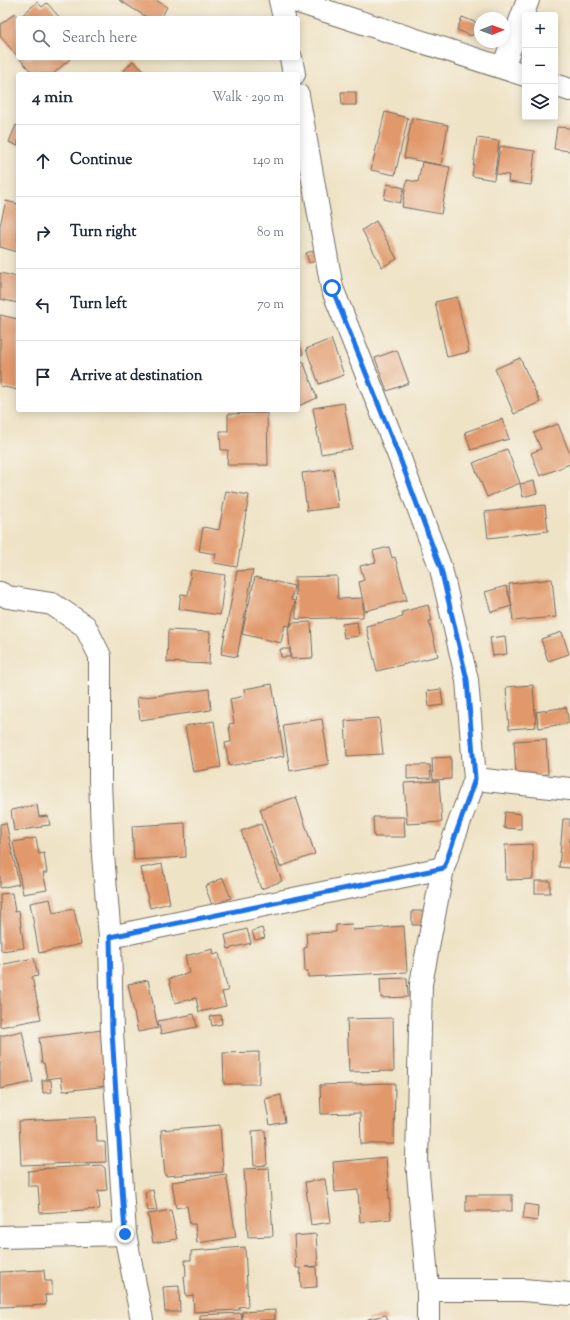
<!DOCTYPE html>
<html lang="en">
<head>
<meta charset="utf-8">
<style>
	:root { --surface:#fff; --page:#f2f2f3; --text:#1f2937; --muted:#747a83; --line:#e0e1e3 }
	body { margin:0; font-family:"Sorts Mill Goudy",serif; background:var(--page); color:var(--text) }
	.controls { position:absolute; right:12px; top:12px; display:grid; overflow:hidden; border-radius:4px; box-shadow:0 2px 10px #0003 }
	.controls button { width:36px; height:36px; display:grid; place-items:center; padding:0; border:0; border-bottom:1px solid var(--line); background:var(--surface); color:var(--text); font:20px sans-serif }
	.compass { position:absolute; left:474px; top:12px; width:36px; height:36px; border-radius:50%; background:var(--surface); box-shadow:0 2px 10px #0003; rotate:89deg }
	.stop { position:absolute; width:12px; height:12px; margin:-9px; border:3px solid #1a73e8; border-radius:50%; background:#fff }
	.stop.end { background:#1a73e8; border-color:#fff; box-shadow:0 1px 4px #0008 }
	.list { margin:0; padding:0; list-style:none }
	h2 { display:flex; justify-content:space-between; align-items:center; height:52px; margin:0; padding:0 16px; font-size:17px }
	h2 small { font-size:13px; font-weight:400; color:var(--muted) }
	.list li { display:grid; grid-template-columns:26px 1fr auto; gap:12px; align-items:center; box-sizing:border-box; height:72px; padding:0 16px; border-top:1px solid var(--line) }
	.list b { display:block; font-size:15px; white-space:nowrap }
	.list em { font-size:13px; font-style:normal; color:var(--muted) }
	.icon { flex:none; width:22px; height:22px; fill:none; stroke:currentColor; stroke-width:2; stroke-linecap:round; stroke-linejoin:round }
	.map { position:relative; flex:none; width:570px; height:1320px; overflow:hidden }
	.search { position:absolute; background:var(--surface); box-shadow:0 2px 10px #0003; left:16px; top:16px; width:284px; height:44px; display:flex; align-items:center; gap:10px; box-sizing:border-box; padding:0 14px; border-radius:4px; color:var(--muted); font-size:15px }
	.panel { position:absolute; background:var(--surface); box-shadow:0 2px 10px #0003; left:16px; top:72px; width:284px; height:340px; border-radius:4px }
	.map>svg:first-child { display:block }
	.building { fill:#e1986a }
	.lines { fill:none; stroke-linecap:round; stroke-linejoin:round }
	.street-casing { stroke:#706b61; stroke-width:24 }
	.street { stroke:#fff; stroke-width:22 }
	.route { stroke:#1a73e8; stroke-width:5 }
</style>
</head>
<body>
<div class="map">
<svg width="570" height="1320" viewBox="0 0 570 1320">
	<rect width="100%" height="100%" fill="#f7f3e8"/>
	<filter id="ink" filterUnits="userSpaceOnUse"><feTurbulence type="fractalNoise" baseFrequency=".025" numOctaves="2"/><feDisplacementMap in="SourceGraphic" scale="8" xChannelSelector="R" yChannelSelector="G"/><feConvolveMatrix kernelMatrix="1 2 1 2 8 2 1 2 1" color-interpolation-filters="sRGB"/></filter>
	<filter id="wash" filterUnits="userSpaceOnUse"><feTurbulence type="fractalNoise" baseFrequency=".012" numOctaves="4" result="noise"/><feDisplacementMap in="SourceGraphic" scale="16" xChannelSelector="R" yChannelSelector="G"/><feGaussianBlur stdDeviation="0.9" result="paint"/><feColorMatrix in="noise" values="0 0 0 0 0 0 0 0 0 0 0 0 0 0 0 0 0 1.4 0 .05"/><feComposite in="paint" operator="in"/></filter>
	<g filter="url(#wash)">
		<rect width="100%" height="100%" fill="#efe3c6"/>
		<g id="blocks">
			<g class="building">
				<path d="M119 0H156L167 7 161 18H148Z"/>
				<path d="M37 2 42 7 47 3 60 18H19Z"/>
				<path d="M15 13 19 18H18V57L0 36V25Z"/>
				<path d="M462 17 477 23 472 36 457 30Z"/>
				<path d="M486 42H498L497 47 486 44Z"/>
				<path d="M19 58H71L53 74H33Z"/>
				<path d="M133 61 147 74H121Z"/>
				<path d="M341 92H356V105H342Z"/>
				<path d="M385 112 408 118 395 175 371 170Z"/>
				<path d="M412 118 448 125 441 165 404 158Z"/>
				<path d="M16 125 18 126V146L9 142Z"/>
				<path d="M557 127 570 128V151L554 149Z"/>
				<path d="M477 138 499 141 494 180 472 176Z"/>
				<path d="M500 146 535 151 531 185 508 182 509 175 496 174Z"/>
				<path d="M422 162 450 167 441 214 402 207 407 180 418 182Z"/>
				<path d="M387 184 404 188 400 203 384 199Z"/>
				<path d="M6 201 18 204V252L0 247V225Z"/>
				<path d="M376 221 397 259 382 267 362 230Z"/>
				<path d="M320 249 323 259 309 263 306 253Z"/>
				<path d="M0 273 18 277V303L0 299Z"/>
				<path d="M457 297 469 352 447 357 435 302Z"/>
				<path d="M0 315 18 319V390L0 386Z"/>
				<path d="M331 339 344 375 319 384 306 349Z"/>
				<path d="M298 340 303 354 298 356Z"/>
				<path d="M397 350 409 383 387 391 375 358Z"/>
				<path d="M520 358 540 402 514 414 495 369Z"/>
				<path d="M303 361 317 398 298 406V363Z"/>
				<path d="M344 403 352 449 321 454 313 408Z"/>
				<path d="M267 413 268 465H227L228 450H221L220 431H228V414Z"/>
				<path d="M502 419 509 439 471 450 465 432Z"/>
				<path d="M558 424 570 454V464L540 476 531 453 541 449 534 433Z"/>
				<path d="M507 449 520 483 487 497 473 463Z"/>
				<path d="M334 469 338 507 307 511 302 473Z"/>
				<path d="M534 481 537 493 523 497 520 484Z"/>
				<path d="M226 491 249 495 237 567 214 563 216 554 199 551 203 527 219 530Z"/>
				<path d="M545 505 548 531 488 538 485 512Z"/>
				<path d="M389 547 392 558 395 557 407 600 365 611 359 582 364 580 360 566 376 562 373 551Z"/>
				<path d="M191 570 225 575 220 615 179 609 181 594 188 595Z"/>
				<path d="M253 570 237 657 221 654 237 571Z"/>
				<path d="M337 576 338 599 363 598V617L296 619 295 577Z"/>
				<path d="M255 577 294 586 291 600 295 601 290 626 285 625 281 643 242 634Z"/>
				<path d="M552 579 556 617 513 621 509 584Z"/>
				<path d="M506 586 512 606 491 612 485 592Z"/>
				<path d="M428 605 432 621H429L438 656 377 671 366 626 403 617 402 612Z"/>
				<path d="M311 622 313 658 291 659 288 627 292 626 291 623Z"/>
				<path d="M357 622 359 636 344 638 342 624Z"/>
				<path d="M168 630 210 632 209 664 167 662Z"/>
				<path d="M562 632 569 654 548 661 541 639Z"/>
				<path d="M505 636 507 654 493 656 490 638Z"/>
				<path d="M280 649H290V657H281Z"/>
				<path d="M272 684 284 756 229 766 225 743 231 742 229 724 234 723 230 699 245 696 244 689Z"/>
				<path d="M533 685 536 727 509 729 506 687Z"/>
				<path d="M209 689 211 710 140 720 137 698Z"/>
				<path d="M441 689 443 705 429 707 427 691Z"/>
				<path d="M566 707 569 723 539 728 536 712Z"/>
				<path d="M379 718 383 754 347 756 345 721Z"/>
				<path d="M322 719 329 764 290 771 283 725Z"/>
				<path d="M214 721 221 767 193 772 185 726Z"/>
				<path d="M546 739 548 774 516 777 514 741Z"/>
				<path d="M451 757V779L433 780 432 758Z"/>
				<path d="M407 765H430L431 778 407 779Z"/>
				<path d="M439 781 442 822 407 824 404 783Z"/>
				<path d="M296 797 315 854 280 867 260 809Z"/>
				<path d="M37 805 39 817 48 816 50 825 41 826 42 827 14 831 11 810Z"/>
				<path d="M505 812 521 814V829L504 828Z"/>
				<path d="M373 817H404L405 837H374Z"/>
				<path d="M563 819H570V868L559 867Z"/>
				<path d="M6 823 19 884 0 888V824Z"/>
				<path d="M185 823 186 857 134 860 132 826Z"/>
				<path d="M261 824 282 881 261 889 241 831Z"/>
				<path d="M36 838 39 854 44 853 47 873H43L47 890 23 894 13 842Z"/>
				<path d="M533 844V879L506 880 505 845Z"/>
				<path d="M162 864 170 903 150 908 141 868Z"/>
				<path d="M223 878 231 898 212 905 205 886Z"/>
				<rect x="535" y="881" width="15" height="12"/>
				<path d="M12 893 15 912 19 911 24 948 1 951 0 894Z"/>
				<path d="M50 899 53 913 74 909 81 944 39 953 30 903Z"/>
				<path d="M412 911H428L429 925H412Z"/>
				<path d="M352 924 353 930 404 926 407 972 308 977V971H305L304 948 307 947 306 933 336 932V925Z"/>
				<path d="M262 928 265 938 255 940 252 931Z"/>
				<path d="M247 929 251 943 228 949 225 935Z"/>
				<path d="M213 949 214 955 219 953 228 991 222 992 226 1006 199 1012 196 998 175 1003 169 979 189 973 185 956Z"/>
				<path d="M34 958 38 976 32 977 41 1019 0 1027V965Z"/>
				<path d="M407 978 408 997 381 998 380 979Z"/>
				<path d="M148 980 158 1028 138 1032 128 984Z"/>
				<path d="M194 1014 197 1027 161 1034 158 1021Z"/>
				<path d="M221 1015 222 1024 212 1026 210 1016Z"/>
				<path d="M393 1018 394 1071 349 1072 347 1019Z"/>
				<path d="M102 1030 108 1086 63 1091 61 1077 47 1079 44 1063H42L39 1038Z"/>
				<path d="M22 1031 33 1082 0 1089V1036Z"/>
				<path d="M259 1052V1084H224L223 1053Z"/>
				<path d="M42 1080H51L52 1092 43 1093Z"/>
				<path d="M395 1083 394 1144H361L360 1113 321 1114 320 1085Z"/>
				<path d="M281 1095 285 1122 270 1125 265 1099Z"/>
				<path d="M96 1117 97 1142H105L106 1162 21 1165 19 1121Z"/>
				<path d="M220 1125 223 1172 165 1176 161 1130Z"/>
				<path d="M265 1130 267 1165 254 1166 252 1131Z"/>
				<path d="M386 1157 391 1219 360 1222 358 1190 335 1192 333 1162Z"/>
				<path d="M101 1165 105 1168 107 1190 98 1191 100 1209 40 1213 38 1186H28V1171L37 1170V1169Z"/>
				<path d="M269 1168 273 1236 248 1237 244 1169Z"/>
				<path d="M226 1174 236 1237 197 1243 195 1224H190L187 1206 176 1208 172 1182Z"/>
				<path d="M325 1179 331 1222 311 1225 305 1182Z"/>
				<path d="M153 1190 157 1210 148 1211 145 1192Z"/>
				<rect x="466" y="1195" width="46" height="16"/>
				<path d="M525 1204 538 1206 537 1221 523 1219Z"/>
				<path d="M171 1210 177 1239 153 1243 148 1214Z"/>
				<path d="M316 1234 318 1266 305 1267H316L317 1287 301 1288 300 1268H296L294 1236Z"/>
				<path d="M245 1247 248 1306 239 1307V1310L194 1312 193 1295 186 1296 184 1276H186L185 1260H191V1251Z"/>
				<path d="M44 1270 45 1281H52V1295H45L46 1305 0 1307V1272Z"/>
				<path d="M179 1286 180 1312H165L163 1287Z"/>
				<path d="M275 1310V1320H243L242 1312Z"/>
				<path d="M241 1313 242 1320H200V1315Z"/>
				<path d="M386 1315 388 1320H368V1319Z"/>
			</g>
		</g>
	</g>
	<g filter="url(#ink)">
		<use href="#blocks" fill-opacity="0" stroke="#706b61" stroke-width="1"/>
		<g class="lines">
			<g class="street-casing">
				<g id="street">
					<path d="M280 0 284 18"/>
					<path d="M292 0 525 75"/>
					<path d="M291 58 294 74"/>
					<path d="M503 67 528 0"/>
					<path d="M555 85 570 90"/>
					<path d="M298 95 332 288 399 456 441 569 467 680 475 779 443 868 421 984 417 1161 428 1290V1320"/>
					<path d="M0 593 8 597 52 604 85 626 100 656V780L103 855 110 937 112 1032 125 1234 142 1320"/>
					<path d="M475 779 570 789"/>
					<path d="M110 937 443 868"/>
					<path d="M0 1237 125 1234"/>
					<path d="M428 1290H523L570 1294"/>
				</g>
			</g>
			<use href="#street" class="street"/>
		</g>
	</g>
	<g class="lines" filter="url(#ink)">
		<path class="route" d="M125 1234 112 1032 110 937 444 868 475 779 467 680 441 569 399 456 332 288"/>
	</g>
</svg>
<div class="controls">
<button>+</button>
<button>−</button>
<button><svg class="icon" aria-label="layers" viewBox="0 0 24 24"><path d="M12 4l9 5-9 5-9-5zM3 14l9 5 9-5"/></svg></button>
</div>
<svg class="compass" viewBox="-18 -18 36 36"><path d="M0-13l5 13h-10z" fill="#e53935"/><path d="M0 13l5-13h-10z" fill="#747a83"/></svg>
<div class="stop" style="left:332px;top:288px"></div>
<div class="stop end" style="left:125px;top:1234px"></div>
<div class="search"><svg class="icon" aria-label="search" viewBox="0 0 24 24"><circle cx="10" cy="10" r="6"/><path d="M15 15l6 6"/></svg>Search here</div>
<section class="panel">
<h2>4 min<small>Walk · 290 m</small></h2>
<ul class="list">
<li><svg class="icon" aria-label="ahead" viewBox="0 0 24 24"><path d="M12 20V5M6 11l6-6 6 6"/></svg><div><b>Continue</b></div><em>140 m</em></li>
<li><svg class="icon" aria-label="right" viewBox="0 0 24 24"><path d="M7 20v-9h11M14 6l5 5-5 5"/></svg><div><b>Turn right</b></div><em>80 m</em></li>
<li><svg class="icon" aria-label="left" viewBox="0 0 24 24"><path d="M17 20v-9H6M10 6l-5 5 5 5"/></svg><div><b>Turn left</b></div><em>70 m</em></li>
<li><svg class="icon" aria-label="arrive" viewBox="0 0 24 24"><path d="M6 21V4h12l-3 4 3 4H6"/></svg><div><b>Arrive at destination</b></div></li>
</ul>
</section>
</div>
</body>
</html>
